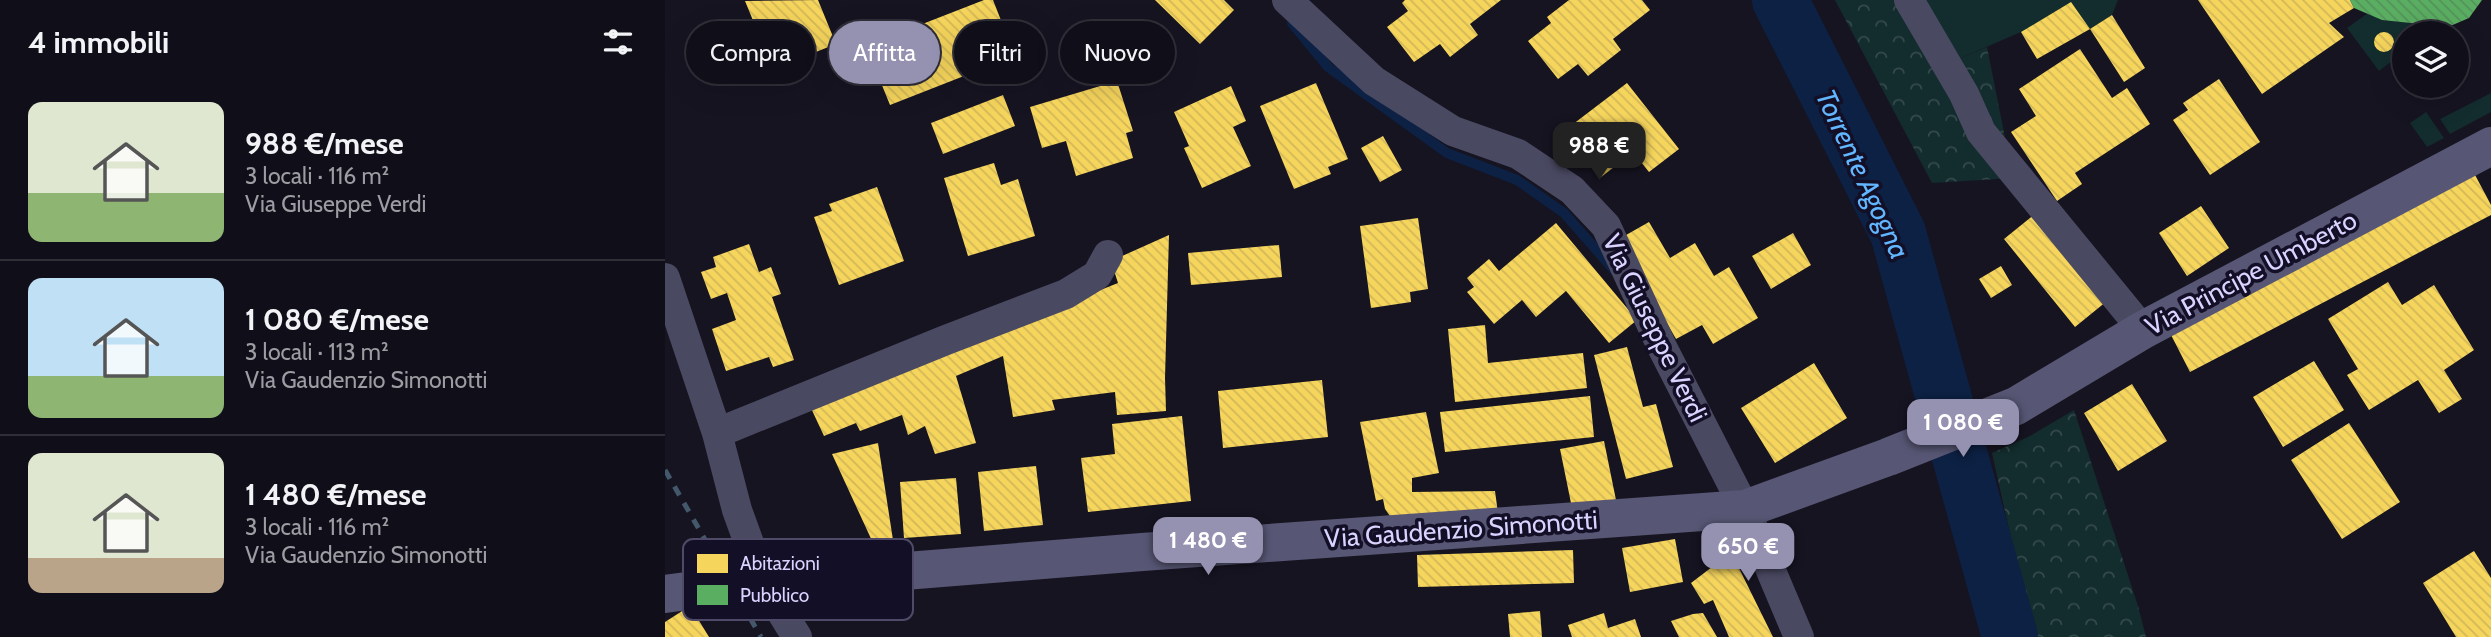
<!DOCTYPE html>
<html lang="it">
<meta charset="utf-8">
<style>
body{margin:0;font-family:Cabin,sans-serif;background:#191822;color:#f1f3f6;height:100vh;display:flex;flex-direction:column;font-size:26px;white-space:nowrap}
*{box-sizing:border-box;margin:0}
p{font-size:23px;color:#9c9ca2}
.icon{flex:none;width:38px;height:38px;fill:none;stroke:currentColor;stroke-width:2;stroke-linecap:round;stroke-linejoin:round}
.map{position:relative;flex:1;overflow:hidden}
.drawer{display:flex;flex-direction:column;background:#100f19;width:665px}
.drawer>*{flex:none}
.banner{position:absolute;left:21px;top:21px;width:665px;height:63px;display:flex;gap:14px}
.fabs{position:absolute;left:1727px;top:21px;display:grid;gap:14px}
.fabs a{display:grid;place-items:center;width:77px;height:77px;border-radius:50%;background:#100f19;box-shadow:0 7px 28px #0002,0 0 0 2px #302f38;font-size:35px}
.price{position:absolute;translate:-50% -60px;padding:0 16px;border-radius:14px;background:#9591b1;color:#fff;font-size:23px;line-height:46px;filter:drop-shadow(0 2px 4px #0008)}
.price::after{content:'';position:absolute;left:50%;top:42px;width:21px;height:16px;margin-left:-10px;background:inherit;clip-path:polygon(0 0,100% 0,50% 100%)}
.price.current{background:#222;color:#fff}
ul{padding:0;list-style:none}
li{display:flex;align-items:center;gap:21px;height:175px;padding:0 28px}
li+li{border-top:2px solid #302f38}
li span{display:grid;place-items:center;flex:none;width:196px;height:140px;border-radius:14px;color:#555}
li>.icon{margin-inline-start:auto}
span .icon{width:84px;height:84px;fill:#fffc;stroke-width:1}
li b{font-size:30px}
h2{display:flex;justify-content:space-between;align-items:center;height:84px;padding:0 28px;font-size:30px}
.tag{padding:0 24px;border-radius:32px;background:#100f19;box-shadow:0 7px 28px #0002,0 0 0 2px #302f38;font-size:24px;line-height:63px}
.tag.current{background:#9591b1;color:#fff}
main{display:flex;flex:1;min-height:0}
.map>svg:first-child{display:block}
.grass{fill:#132c2d}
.forest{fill:url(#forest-crowns)}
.homes{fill:url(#homes-back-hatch)}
.public{fill:url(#public-back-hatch)}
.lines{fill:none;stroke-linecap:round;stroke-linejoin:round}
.stream{stroke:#0d2144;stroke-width:10}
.river{stroke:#0d2144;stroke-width:56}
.street{stroke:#4a4962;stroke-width:30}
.secondary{stroke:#575674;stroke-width:38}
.rail{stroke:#43596b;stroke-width:5;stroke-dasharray:10 9;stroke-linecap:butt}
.labels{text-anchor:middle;stroke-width:7;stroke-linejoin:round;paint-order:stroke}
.street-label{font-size:26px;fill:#d9d4ff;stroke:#130f26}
.water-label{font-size:28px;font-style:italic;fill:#62b6ff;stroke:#130f26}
.key{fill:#130f26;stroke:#4e4a67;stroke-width:2}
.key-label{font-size:19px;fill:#d9d4ff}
</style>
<main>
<section class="drawer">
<h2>4 immobili<svg class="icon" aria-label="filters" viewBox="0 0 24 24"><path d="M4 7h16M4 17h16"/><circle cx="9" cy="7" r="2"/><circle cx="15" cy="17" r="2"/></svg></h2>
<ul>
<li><span style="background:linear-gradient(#dfe7d0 65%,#8fb573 0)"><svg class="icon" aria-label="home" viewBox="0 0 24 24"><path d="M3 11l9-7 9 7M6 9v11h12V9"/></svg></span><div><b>988 €/mese</b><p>3 locali · 116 m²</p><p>Via Giuseppe Verdi</p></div></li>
<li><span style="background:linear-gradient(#bfe0f5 70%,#8fb573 0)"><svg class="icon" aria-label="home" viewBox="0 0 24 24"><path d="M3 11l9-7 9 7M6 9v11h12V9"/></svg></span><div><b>1 080 €/mese</b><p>3 locali · 113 m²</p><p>Via Gaudenzio Simonotti</p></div></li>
<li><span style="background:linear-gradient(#dfe7d0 75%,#b9a48a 0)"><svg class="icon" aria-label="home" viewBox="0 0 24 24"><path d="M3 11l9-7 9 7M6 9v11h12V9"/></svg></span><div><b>1 480 €/mese</b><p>3 locali · 116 m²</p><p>Via Gaudenzio Simonotti</p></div></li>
</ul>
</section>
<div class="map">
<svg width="1826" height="637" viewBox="0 0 1826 637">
<defs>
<pattern id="forest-crowns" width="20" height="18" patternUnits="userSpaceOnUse" patternTransform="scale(1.75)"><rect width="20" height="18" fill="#132c2d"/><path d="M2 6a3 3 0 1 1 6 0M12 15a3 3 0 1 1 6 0" fill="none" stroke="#354a4c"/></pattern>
<pattern id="homes-back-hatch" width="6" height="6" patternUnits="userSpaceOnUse" patternTransform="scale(1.75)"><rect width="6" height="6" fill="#f6d55c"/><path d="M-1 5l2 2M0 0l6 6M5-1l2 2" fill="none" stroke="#d2b759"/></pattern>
<pattern id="public-back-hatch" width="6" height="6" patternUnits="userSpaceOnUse" patternTransform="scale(1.75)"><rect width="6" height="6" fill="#5aae61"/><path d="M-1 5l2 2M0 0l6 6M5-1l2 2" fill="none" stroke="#54925c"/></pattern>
</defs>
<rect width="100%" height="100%" fill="#161421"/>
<path class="grass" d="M 1258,0 L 1453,0 L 1447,15 L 1425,29 L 1356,32 L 1289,61 Z
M 1703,13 L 1717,20 L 1755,24 L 1740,33 L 1739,52 L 1714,71 L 1682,28 Z
M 1826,93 L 1826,112 L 1785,134 L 1775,119 Z
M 1761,112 L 1779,138 L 1762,147 L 1745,123 Z"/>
<path class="forest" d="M 1170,0 L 1258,0 L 1289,61 L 1322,47 L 1348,178 L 1267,183 Z
M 1409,410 L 1473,606 L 1481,637 L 1368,637 L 1327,453 L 1365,436 Z"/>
<path class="homes" d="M 153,0 L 171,44 L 108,69 L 80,1 Z
M 319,0 L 328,0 L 350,56 L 225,105 L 201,46 Z
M 490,0 L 559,0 L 569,10 L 535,44 Z
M 740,0 L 836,0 L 805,24 L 813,35 L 785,57 L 775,44 L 749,62 L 722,27 L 743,11 L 737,3 Z
M 904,0 L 977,0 L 985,10 L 948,39 L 956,50 L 923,76 L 913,64 L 893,79 L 863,41 L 886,23 L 882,17 Z
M 1533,0 L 1685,0 L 1689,8 L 1664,23 L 1679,37 L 1597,94 Z
M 1406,2 L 1425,29 L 1372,59 L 1356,32 Z
M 1447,15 L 1480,68 L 1459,82 L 1425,29 Z
M1709 42a10 10 0 1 1 20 0a10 10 0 1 1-20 0Z
M 1415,49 L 1447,98 L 1462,88 L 1485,124 L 1410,173 L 1417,184 L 1392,201 L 1346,132 L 1371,116 L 1354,89 Z
M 1554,79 L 1595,142 L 1545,175 L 1508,120 L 1523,110 L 1518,103 Z
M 452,81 L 468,131 L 461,133 L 468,158 L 411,176 L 401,141 L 377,148 L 365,107 Z
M 651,83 L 683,159 L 663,167 L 666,174 L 629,189 L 595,106 Z
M 962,83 L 1014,149 L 984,172 L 968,152 L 935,178 L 899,131 Z
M 566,86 L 581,121 L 568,127 L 586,166 L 537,188 L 519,148 L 524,146 L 509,112 Z
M 338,95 L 350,126 L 278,154 L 266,123 Z
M 718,136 L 737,170 L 715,182 L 696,148 Z
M 329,163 L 336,185 L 353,179 L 370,236 L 303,256 L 279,178 Z
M 1809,173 L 1826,205 L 1826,215 L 1525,372 L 1504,331 Z
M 212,187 L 239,261 L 174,285 L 149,217 L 167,211 L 164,204 Z
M 1536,206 L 1564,248 L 1522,276 L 1494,233 Z
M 1371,213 L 1442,301 L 1410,327 L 1339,239 Z
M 753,218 L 763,289 L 745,292 L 746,302 L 706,308 L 695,226 Z
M 984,222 L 1005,258 L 1030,243 L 1049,276 L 1064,267 L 1093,318 L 1048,344 L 1037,325 L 1011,339 L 954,239 Z
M 891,223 L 972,320 L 944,343 L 901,291 L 871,317 L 857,300 L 829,324 L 802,292 L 809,287 L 802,278 L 824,259 L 834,271 Z
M 1128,233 L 1146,265 L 1106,289 L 1087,256 Z
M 504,235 L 500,378 L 501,411 L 452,415 L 450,392 L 387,400 L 390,410 L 348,417 L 338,356 L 291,376 L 311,443 L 270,454 L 260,426 L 243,435 L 237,415 L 195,431 L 191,423 L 159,436 L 145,406 L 453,283 L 446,261 Z
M 84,244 L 94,272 L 106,267 L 116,294 L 107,297 L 129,360 L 108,367 L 104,357 L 61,371 L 47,329 L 71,320 L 62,293 L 46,299 L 36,272 L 51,267 L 48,257 Z
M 614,245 L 617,277 L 526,285 L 523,253 Z
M 1336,266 L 1347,285 L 1326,298 L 1314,279 Z
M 1723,282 L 1737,305 L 1769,285 L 1809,350 L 1779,370 L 1797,399 L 1774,413 L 1753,380 L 1704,410 L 1682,375 L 1693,369 L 1663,319 Z
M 820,325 L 823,363 L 918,353 L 922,388 L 790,402 L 783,329 Z
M 962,347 L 978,407 L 991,404 L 1008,467 L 961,479 L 929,355 Z
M 1649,361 L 1679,410 L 1618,447 L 1588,397 Z
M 1149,363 L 1182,418 L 1110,463 L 1076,408 Z
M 657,380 L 663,437 L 558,448 L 553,391 Z
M 1467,384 L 1502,441 L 1453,471 L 1419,413 Z
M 925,396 L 929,437 L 780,452 L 775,412 Z
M 761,412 L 774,473 L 747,478 L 747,492 L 830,491 L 833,513 L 727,519 L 720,509 L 718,499 L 711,501 L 695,422 Z
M 517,416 L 526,501 L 423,512 L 416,458 L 450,454 L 447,424 Z
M 1684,423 L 1735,502 L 1677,539 L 1626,460 Z
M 939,441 L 951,500 L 907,508 L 895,449 Z
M 213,443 L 230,553 L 214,556 L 167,454 Z
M 371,466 L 378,525 L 319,531 L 313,472 Z
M 291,478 L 296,534 L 239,538 L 235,482 Z
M 1010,539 L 1018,582 L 965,592 L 957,548 Z
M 908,550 L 909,583 L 753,587 L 752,555 Z
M 1809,551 L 1826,578 L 1826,637 L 1791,637 L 1758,583 Z
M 1069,558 L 1108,637 L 1064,637 L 1048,600 L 1039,604 L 1026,583 L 1047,567 Z
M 25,606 L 44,637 L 0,637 L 0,622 Z
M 875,611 L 877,637 L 845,637 L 843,614 Z
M 939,613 L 943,628 L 970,619 L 976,637 L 907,637 L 903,625 Z
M 1038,613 L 1052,637 L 1014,637 L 1006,621 L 1028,614 Z"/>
<path class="public" d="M 1685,0 L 1817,0 L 1804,18 L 1769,33 L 1758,33 L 1755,24 L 1717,20 L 1689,8 Z"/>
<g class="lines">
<path class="stream" d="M 627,23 L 663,67 L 782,153 L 852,180 L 899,213 L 949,270"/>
<path class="river" d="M 1115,0 L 1233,233 L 1345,637"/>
<path class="street" d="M 622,0 L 709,81 L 788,131 L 853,154 L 907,190 L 941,226 L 997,347 L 1080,509 L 1134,637
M 1244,0 L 1299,94 L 1316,132 L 1478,330
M 0,278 L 52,433 L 72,510 L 98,582 L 132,637
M 52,433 L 281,340 L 401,294 L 432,275 L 443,255"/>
<path class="secondary" d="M 0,594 L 66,585 L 477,552 L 1080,509 L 1223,457 L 1351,406 L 1478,330 L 1826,146"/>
<path class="rail" d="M 0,470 L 96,637"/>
</g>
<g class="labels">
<g class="street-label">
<text transform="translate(1586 273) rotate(-28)" y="9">Via Principe Umberto</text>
<text transform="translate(990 328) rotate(64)" y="9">Via Giuseppe Verdi</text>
<text transform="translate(796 529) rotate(-4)" y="9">Via Gaudenzio Simonotti</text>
</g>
<g class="water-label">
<text transform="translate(1198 174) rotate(65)" y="10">Torrente Agogna</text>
</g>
</g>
<rect x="18" y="539" width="230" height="81" rx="10" class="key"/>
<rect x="32" y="554" width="31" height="19" fill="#f6d55c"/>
<rect x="32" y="585" width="31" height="20" fill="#5aae61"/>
<g class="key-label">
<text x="75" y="570">Abitazioni</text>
<text x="75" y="602">Pubblico</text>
</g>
</svg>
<div class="fabs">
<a><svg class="icon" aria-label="layers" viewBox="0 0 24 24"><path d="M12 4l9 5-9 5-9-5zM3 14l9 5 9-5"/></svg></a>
</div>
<b class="price current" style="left:934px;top:182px">988 €</b>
<b class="price" style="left:1298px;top:459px">1 080 €</b>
<b class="price" style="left:543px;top:577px">1 480 €</b>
<b class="price" style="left:1083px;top:583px">650 €</b>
<div class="banner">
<a class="tag">Compra</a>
<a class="tag current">Affitta</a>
<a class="tag">Filtri</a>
<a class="tag">Nuovo</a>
</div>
</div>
</main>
